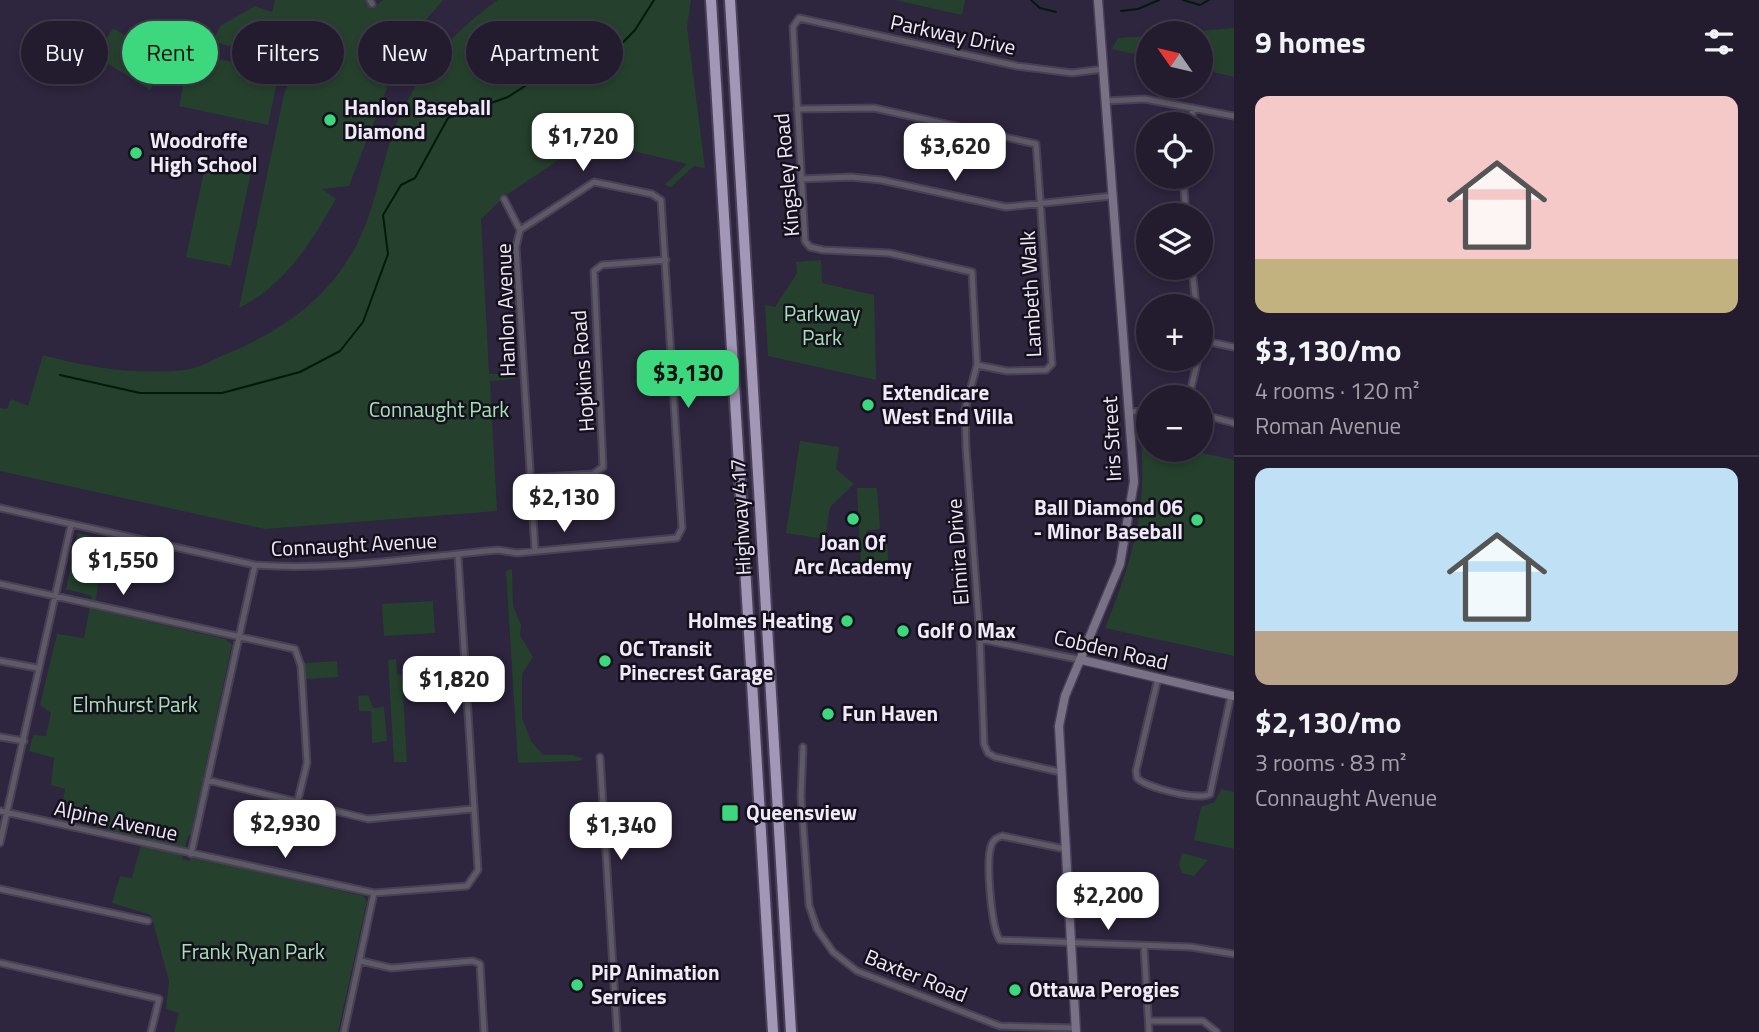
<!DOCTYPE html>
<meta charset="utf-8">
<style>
body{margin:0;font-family:"Titillium Web",sans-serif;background:#2e293a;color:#f1f3f6;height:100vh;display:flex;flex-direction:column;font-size:26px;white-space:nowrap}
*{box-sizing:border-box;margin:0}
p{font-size:23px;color:#a2a1aa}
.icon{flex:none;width:38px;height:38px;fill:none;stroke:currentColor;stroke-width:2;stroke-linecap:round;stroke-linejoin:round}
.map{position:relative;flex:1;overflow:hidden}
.panel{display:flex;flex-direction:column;background:#221c2e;width:525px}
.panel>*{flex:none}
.top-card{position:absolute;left:21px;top:21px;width:665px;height:63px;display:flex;gap:14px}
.needle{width:46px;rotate:304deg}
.fabs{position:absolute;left:1136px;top:21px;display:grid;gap:14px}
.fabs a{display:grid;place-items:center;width:77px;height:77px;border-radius:50%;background:#221c2e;box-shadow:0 4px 10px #0003,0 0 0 2px #3f3a4a;font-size:35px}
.price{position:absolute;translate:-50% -60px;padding:0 16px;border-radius:14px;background:#fff;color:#222;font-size:23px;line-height:46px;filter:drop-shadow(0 2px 4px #0008)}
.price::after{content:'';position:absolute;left:50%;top:42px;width:21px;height:16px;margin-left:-10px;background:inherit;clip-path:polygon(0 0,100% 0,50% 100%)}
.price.selected{background:#3dd77d;color:#111}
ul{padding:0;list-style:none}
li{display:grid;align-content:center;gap:14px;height:371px;padding:0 21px}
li+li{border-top:2px solid #3f3a4a}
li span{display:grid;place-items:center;height:217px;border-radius:14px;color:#555}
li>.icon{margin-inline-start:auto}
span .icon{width:126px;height:126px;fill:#fffc;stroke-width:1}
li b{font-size:30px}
h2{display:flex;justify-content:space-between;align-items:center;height:84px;padding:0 21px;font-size:30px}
.pill{padding:0 24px;border-radius:32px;background:#221c2e;box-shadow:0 4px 10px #0003,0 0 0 2px #3f3a4a;font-size:24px;line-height:63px}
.pill.selected{background:#3dd77d;color:#111}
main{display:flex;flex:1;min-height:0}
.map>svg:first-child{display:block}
.green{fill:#25412d}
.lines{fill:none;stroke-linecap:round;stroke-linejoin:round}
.stream{stroke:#001c09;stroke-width:2}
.street-casing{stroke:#494058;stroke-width:9}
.secondary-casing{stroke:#494058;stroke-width:11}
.highway-casing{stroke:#494058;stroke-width:14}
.street{stroke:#5d5965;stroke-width:5}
.secondary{stroke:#797286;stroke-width:8}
.highway{stroke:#a297b6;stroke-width:10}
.poi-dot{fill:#3dd77d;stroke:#15111c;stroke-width:2.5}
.labels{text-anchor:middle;stroke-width:5;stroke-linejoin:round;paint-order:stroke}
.street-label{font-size:21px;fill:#efe9fa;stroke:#15111c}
.poi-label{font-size:21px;font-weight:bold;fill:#efe9fa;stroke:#15111c;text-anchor:start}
.park-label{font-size:21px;fill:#a6e0b6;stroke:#15111c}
</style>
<main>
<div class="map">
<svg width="1234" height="1032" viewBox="0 0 1234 1032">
<rect width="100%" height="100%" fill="#2e253e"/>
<path class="green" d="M 275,0 L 365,0 L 371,9 L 383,0 L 443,0 L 413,35 L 389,83 L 349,186 L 322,189 L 336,199 C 311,243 285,285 239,308 L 284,94 L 296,67 L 213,41 L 220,26 L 255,6 L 272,12 Z
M 498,0 L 691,0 L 687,27 L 705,168 L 694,166 L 671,187 L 664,185 L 687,164 L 589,140 L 506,195 L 481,219 L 489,374 L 515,373 L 515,379 L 490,381 L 497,511 L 265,529 L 0,471 L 0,408 L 7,409 L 11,399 L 28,406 L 43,355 C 89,368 136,375 184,370 C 197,369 212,360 224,355 C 282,331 329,299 358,242 C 373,212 379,177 389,145 C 408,85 447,35 498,0 Z
M 895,0 L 965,0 L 962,15 Z
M 113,28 L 168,62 L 150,90 L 96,56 Z
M 1234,28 L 1234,77 L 1201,69 L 1200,33 L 1176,33 Z
M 1148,36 L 1148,57 L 1112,49 L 1118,38 Z
M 190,53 L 279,72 L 268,125 L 179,106 Z
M 206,162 L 251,172 L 231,266 L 186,257 Z
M 821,260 L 822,283 L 874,295 L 876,380 L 768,356 L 765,305 L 775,307 L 797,273 L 796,262 Z
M 1141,439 L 1148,441 L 1148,450 L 1189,450 L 1234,460 L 1234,656 L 1105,628 C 1132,561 1147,512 1141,439 Z
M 800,441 L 839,447 L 836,469 L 854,484 L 830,507 L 825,539 L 786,533 Z
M 857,488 L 877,488 L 880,529 L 866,531 L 867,545 L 887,544 L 889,569 L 861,565 Z
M 78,533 L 106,540 L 94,609 L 225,639 L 232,644 L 191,834 L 188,836 L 182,859 L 189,861 L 193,857 L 363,896 L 367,901 L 338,1032 L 174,1032 L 179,1013 L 166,1009 L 169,981 L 151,915 L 112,903 L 120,876 L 132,878 L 143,838 L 60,818 L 65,789 L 51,785 L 54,758 L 29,751 L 33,735 L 46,736 L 51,713 L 40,705 L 57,634 L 84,638 L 92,596 L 66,589 Z
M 512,569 L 513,606 L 521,625 L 520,635 L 533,657 L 522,674 L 522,718 L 531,741 L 543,755 L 573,755 L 584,759 L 578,761 L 518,763 L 506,571 Z
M 433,601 L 435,633 L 384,636 L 382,604 Z
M 396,659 L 397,674 L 402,675 L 407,762 L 394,762 L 388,660 Z
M 337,661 L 338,677 L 306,679 L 305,663 Z
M 368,695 L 373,708 L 384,707 L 387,741 L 372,743 L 371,711 L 359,711 L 358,696 Z
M 1221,789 L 1234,792 L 1234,849 L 1194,840 L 1201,807 L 1215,802 Z
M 1182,853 L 1208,860 L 1194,876 L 1182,873 L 1179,864 Z"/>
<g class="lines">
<path class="stream" d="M 1031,0 L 1040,8 L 1056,12
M 1183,0 L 1200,5 L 1209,0
M 1121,11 L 1138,9 L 1159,0
M 60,375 L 140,393 L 222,393 L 300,372 L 340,351 L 363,322 L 388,254 L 383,215 L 401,185 L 415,178 L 448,118 L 508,97 L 536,79 L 602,64 L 635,30 L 654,0"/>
<g class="street-casing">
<path id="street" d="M 370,0 L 372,4
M 1105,101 L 1145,99 L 1234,116
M 797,109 L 874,108 L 1036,144 L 1052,364 L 1046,370 L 1007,371 L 977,365
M 1191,124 L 1193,108
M 1183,177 L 1186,215
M 801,179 L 851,177 L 881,180 L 1006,207 L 1112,196
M 504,199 L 520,230 L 516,247 L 535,550
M 1192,268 L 1196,306
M 1200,340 L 1234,347
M 1189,397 L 1198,359
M 1129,412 L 1148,411
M 1200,414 L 1234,423
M 530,478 L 593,474 L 603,467 L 594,271 L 602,265 L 666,260
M 0,508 L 255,565 C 336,571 418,557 498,550 L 517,553 L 677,538 L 682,528 L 661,200 L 652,194 L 594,182 L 520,230
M 0,584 L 295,649 L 301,666 L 307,763 L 298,800
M 980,639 L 1082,660
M 0,661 L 37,668
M 1158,678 L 1136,771 L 1137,778 C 1147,788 1199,801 1210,794 L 1231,695
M 0,737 L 24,741
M 803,747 L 801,797 L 809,905 L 817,929 L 833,952 L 857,971 L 1000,1026 L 1076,1028
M 600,757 L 617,1032
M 1060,772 L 995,757 L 988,753 L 984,744 L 980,639 L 966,448 L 965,409 L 977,365 L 972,272 L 889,253 L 823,250 L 810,247 L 805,241 L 793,27 L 799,18 L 1017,66 L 1072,73 L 1103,69
M 207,780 L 368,819 L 472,809
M 0,811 L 374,893 L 467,886 L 478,870 L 458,555
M 0,843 L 71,525
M 1065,849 L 1002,836 C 996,838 993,840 991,846 C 986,862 991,928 1000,940 L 1191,947 L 1234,954
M 191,854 L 255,565
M 0,889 L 148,921
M 1144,947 L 1149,1032
M 361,961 L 391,968 L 473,961 L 480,964 L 484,1032
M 0,963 L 159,999 L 151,1032
M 1149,1021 L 1203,1021 L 1217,1032
M 344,1032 L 374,893"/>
</g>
<g class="secondary-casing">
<path id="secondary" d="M 1082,660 L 1234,696
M 1076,1032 L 1059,726 L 1065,696 L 1120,564 L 1134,482 L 1098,0"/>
</g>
<g class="highway-casing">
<path id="highway" d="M 711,0 L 773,1032
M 730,0 L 791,1032"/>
</g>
<use href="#street" class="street"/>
<use href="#secondary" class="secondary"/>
<use href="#highway" class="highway"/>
</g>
<g class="poi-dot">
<circle cx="330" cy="120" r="7"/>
<circle cx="136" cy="153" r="7"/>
<circle cx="868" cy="405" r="7"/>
<circle cx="853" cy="519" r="7"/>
<circle cx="1197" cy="520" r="7"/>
<circle cx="847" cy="621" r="7"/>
<circle cx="903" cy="631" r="7"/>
<circle cx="605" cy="661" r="7"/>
<circle cx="828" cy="714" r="7"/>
<rect x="721" y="804" width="18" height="18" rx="3.5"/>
<circle cx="577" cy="985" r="7"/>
<circle cx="1015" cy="990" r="7"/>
</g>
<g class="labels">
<g class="street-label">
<text transform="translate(953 35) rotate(12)" y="7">Parkway Drive</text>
<text transform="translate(787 175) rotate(-95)" y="7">Kingsley Road</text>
<text transform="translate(1031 294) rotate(-93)" y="7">Lambeth Walk</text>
<text transform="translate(506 310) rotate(-92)" y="7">Hanlon Avenue</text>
<text transform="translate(583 371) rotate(-94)" y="7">Hopkins Road</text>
<text transform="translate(1112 439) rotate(-93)" y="7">Iris Street</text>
<text transform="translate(741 517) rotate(-93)" y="7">Highway 417</text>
<text transform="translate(354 545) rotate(-3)" y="7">Connaught Avenue</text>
<text transform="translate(958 552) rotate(-94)" y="7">Elmira Drive</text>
<text transform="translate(1111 650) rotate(13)" y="7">Cobden Road</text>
<text transform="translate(116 821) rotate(12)" y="7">Alpine Avenue</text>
<text transform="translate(916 976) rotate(22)" y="7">Baxter Road</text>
</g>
<g class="poi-label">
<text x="344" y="115">Hanlon Baseball<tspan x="344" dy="24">Diamond</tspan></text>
<text x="150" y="148">Woodroffe<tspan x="150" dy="24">High School</tspan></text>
<text x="882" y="400">Extendicare<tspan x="882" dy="24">West End Villa</tspan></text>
<text x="1183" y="515" text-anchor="end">Ball Diamond 06<tspan x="1183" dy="24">- Minor Baseball</tspan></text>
<text x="853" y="550" text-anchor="middle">Joan Of<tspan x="853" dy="24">Arc Academy</tspan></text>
<text x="833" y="628" text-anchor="end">Holmes Heating</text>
<text x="917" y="638">Golf O Max</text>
<text x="619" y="656">OC Transit<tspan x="619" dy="24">Pinecrest Garage</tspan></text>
<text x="842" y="721">Fun Haven</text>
<text x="746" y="820">Queensview</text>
<text x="591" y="980">PiP Animation<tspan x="591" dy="24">Services</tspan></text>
<text x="1029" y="997">Ottawa Perogies</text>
</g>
<g class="park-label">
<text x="822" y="321">Parkway<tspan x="822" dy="24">Park</tspan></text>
<text x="439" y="417">Connaught Park</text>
<text x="135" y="712">Elmhurst Park</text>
<text x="253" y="959">Frank Ryan Park</text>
</g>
</g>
</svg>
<div class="fabs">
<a><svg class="needle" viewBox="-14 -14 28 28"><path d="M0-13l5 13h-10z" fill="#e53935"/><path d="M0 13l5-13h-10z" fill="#a2a1aa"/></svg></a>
<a><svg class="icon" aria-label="locate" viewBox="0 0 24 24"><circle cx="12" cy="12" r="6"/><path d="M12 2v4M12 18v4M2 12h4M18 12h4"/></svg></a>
<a><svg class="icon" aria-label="layers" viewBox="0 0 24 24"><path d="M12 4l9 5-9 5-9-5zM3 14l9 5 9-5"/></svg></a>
<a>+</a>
<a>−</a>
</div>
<b class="price" style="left:583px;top:173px">$1,720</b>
<b class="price" style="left:955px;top:183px">$3,620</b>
<b class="price selected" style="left:688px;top:410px">$3,130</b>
<b class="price" style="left:564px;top:534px">$2,130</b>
<b class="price" style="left:123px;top:597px">$1,550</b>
<b class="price" style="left:454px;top:716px">$1,820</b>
<b class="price" style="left:285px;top:860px">$2,930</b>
<b class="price" style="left:621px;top:862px">$1,340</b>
<b class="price" style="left:1108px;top:932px">$2,200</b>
<div class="top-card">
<a class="pill">Buy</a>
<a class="pill selected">Rent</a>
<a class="pill">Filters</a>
<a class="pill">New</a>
<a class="pill">Apartment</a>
</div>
</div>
<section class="panel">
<h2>9 homes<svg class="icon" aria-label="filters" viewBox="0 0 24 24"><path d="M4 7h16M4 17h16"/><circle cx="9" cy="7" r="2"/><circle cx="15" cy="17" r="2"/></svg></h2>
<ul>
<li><span style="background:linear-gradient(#f6c9c9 75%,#c2b280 0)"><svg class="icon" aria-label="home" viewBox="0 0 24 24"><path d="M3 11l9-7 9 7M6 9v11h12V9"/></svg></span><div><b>$3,130/mo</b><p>4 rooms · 120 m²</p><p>Roman Avenue</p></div></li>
<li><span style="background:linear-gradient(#bfe0f5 75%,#b9a48a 0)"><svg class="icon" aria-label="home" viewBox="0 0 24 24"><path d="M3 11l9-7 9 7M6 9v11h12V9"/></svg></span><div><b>$2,130/mo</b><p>3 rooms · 83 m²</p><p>Connaught Avenue</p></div></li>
</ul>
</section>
</main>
